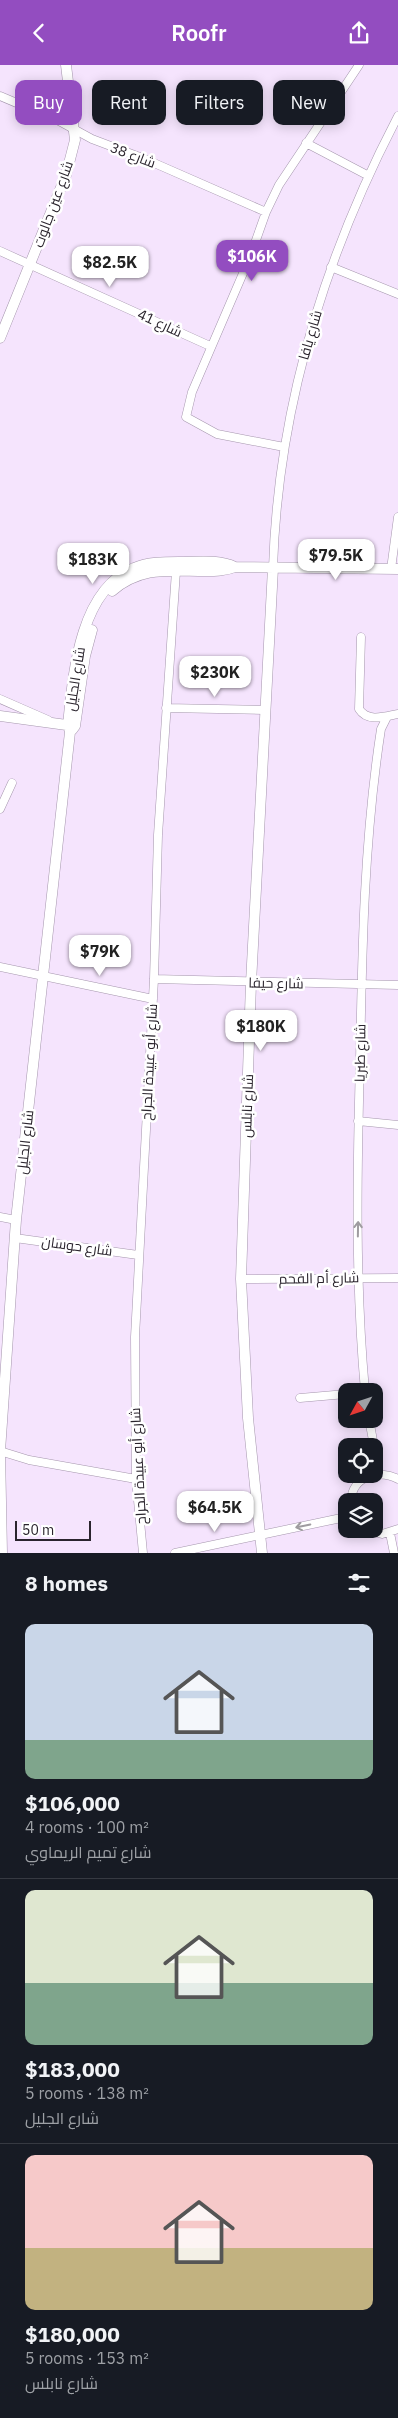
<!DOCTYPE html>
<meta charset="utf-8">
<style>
body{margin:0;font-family:"IBM Plex Sans",Cairo,sans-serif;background:#20242c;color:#f1f3f6;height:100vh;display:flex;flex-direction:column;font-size:19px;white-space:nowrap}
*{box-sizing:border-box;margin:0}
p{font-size:16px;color:#9ea1a6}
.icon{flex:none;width:28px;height:28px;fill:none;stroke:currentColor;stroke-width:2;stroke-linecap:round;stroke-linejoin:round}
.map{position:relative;height:1488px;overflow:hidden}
.panel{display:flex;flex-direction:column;background:#171b24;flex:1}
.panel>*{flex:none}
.hud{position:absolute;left:15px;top:15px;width:369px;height:45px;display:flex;gap:10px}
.needle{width:32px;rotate:230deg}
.buttons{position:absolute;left:338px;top:1318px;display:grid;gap:10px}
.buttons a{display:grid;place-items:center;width:45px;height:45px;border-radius:10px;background:#171b24;box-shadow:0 2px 12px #0003;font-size:25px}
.scale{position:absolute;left:15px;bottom:12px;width:76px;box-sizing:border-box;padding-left:5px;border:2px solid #2a242d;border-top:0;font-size:14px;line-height:18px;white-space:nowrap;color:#2a242d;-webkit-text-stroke:4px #fff;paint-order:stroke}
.price{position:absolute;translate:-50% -42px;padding:0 11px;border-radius:10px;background:#fff;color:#222;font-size:16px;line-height:32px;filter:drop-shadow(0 1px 2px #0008)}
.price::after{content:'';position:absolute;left:50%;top:30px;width:15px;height:11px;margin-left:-8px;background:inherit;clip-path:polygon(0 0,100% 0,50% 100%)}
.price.selected{background:#934dc0;color:#fff}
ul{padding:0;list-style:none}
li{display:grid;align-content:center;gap:10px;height:265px;padding:0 25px}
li+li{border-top:1px solid #363941}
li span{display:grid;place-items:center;height:155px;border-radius:10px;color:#555}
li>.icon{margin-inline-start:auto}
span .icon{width:90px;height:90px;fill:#fffc;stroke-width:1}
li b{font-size:21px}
h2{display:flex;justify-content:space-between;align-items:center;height:60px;padding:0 25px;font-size:21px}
.chip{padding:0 18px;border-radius:10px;background:#171b24;box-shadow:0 2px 12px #0003;font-size:18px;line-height:45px}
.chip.selected{background:#934dc0;color:#fff}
header{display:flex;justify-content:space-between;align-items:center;height:65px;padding:0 25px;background:#934dc0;color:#fff;font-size:22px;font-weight:600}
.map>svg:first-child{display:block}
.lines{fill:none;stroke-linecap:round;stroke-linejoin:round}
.minor-casing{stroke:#a596ad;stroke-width:9}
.tertiary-casing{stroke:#a596ad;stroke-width:11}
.minor{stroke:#fff;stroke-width:8}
.tertiary{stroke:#fff;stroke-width:10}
.oneway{stroke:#9f9ca0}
.labels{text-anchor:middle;stroke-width:5;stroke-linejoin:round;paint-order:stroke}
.street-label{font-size:14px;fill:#2a242d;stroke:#fff}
</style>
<header><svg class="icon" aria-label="back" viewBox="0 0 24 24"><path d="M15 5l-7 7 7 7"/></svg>Roofr<svg class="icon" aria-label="share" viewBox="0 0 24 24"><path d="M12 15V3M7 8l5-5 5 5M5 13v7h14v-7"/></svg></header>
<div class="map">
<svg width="398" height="1488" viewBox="0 0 398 1488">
<rect width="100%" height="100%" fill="#f5e4fd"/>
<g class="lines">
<g class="minor-casing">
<path id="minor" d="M 0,31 L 59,56 L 92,74 L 145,94 L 266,147
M 306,78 L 367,110
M 0,186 L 210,281
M 331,202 L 398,229
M 284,382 L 217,369 L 186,352 L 192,327 L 250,192 L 266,147 L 279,120 L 359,0
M 273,503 C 278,343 325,191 398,51
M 391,504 L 398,452
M 361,572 L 359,644 C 368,658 386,651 398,649
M 0,634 L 48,655
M 166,643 L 264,645
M 0,744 L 12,718
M 0,902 L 153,934
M 154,914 L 398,920
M 358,1056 L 398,1060
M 0,1152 L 16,1155
M 15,1173 L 138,1190
M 241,1214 L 398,1213
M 365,1326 C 355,1216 357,1107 360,997 C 362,886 364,774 381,664 L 387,652
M 300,1333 L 346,1329
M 369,1354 L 374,1381
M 374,1382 L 378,1408
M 0,1386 L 29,1395 L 136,1414
M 351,1436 C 352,1411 379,1404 398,1414
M 363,1464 L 382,1469 L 398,1464
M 390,1468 L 394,1488
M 143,1488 L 136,1414 L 135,1272 L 154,914 L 158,770 L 176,506
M 175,1488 L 346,1452"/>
</g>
<g class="tertiary-casing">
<path id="tertiary" d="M 0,273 L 66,110 L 75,75 L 66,0
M 112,526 C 141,501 169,506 205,506 C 215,506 225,506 235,502
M 0,651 L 74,661
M 72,665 L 75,661 L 85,591 L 92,565
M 2,1488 L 0,1386 L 16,1155 L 70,667 L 68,660 C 73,611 79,525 134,503 C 148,497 164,497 179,497 C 197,497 218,494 235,502 L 398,504
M 262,1488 L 248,1353 L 241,1214 L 251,918 L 273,503"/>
</g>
<use href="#minor" class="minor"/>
<use href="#tertiary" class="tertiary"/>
</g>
<defs><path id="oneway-shaft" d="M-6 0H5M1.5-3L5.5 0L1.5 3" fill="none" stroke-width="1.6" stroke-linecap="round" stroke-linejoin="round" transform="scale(1.25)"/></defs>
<g class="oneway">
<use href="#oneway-shaft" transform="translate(358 1164) rotate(-89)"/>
<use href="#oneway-shaft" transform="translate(303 1461) rotate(168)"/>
</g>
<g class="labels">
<g class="street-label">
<text transform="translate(133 90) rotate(21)" y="5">شارع 38</text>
<text transform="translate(53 139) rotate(-70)" y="5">شارع عين جالوت</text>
<text transform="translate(160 258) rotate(25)" y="5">شارع 41</text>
<text transform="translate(310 270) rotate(-74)" y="5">شارع يافا</text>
<text transform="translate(75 614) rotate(-81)" y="5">شارع الجليل</text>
<text transform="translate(276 918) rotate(1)" y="5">شارع حيفا</text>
<text transform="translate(360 988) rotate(-89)" y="5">شارع طبريا</text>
<text transform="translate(149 997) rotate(-87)" y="5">شارع أبو عبيدة الجراح</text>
<text transform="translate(247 1041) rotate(-88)" y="5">شارع نابلس</text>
<text transform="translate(25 1077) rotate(-84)" y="5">شارع الجليل</text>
<text transform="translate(77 1181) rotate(8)" y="5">شارع حوسان</text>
<text transform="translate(319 1213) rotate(-1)" y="5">شارع أم الفحم</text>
<text transform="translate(138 1401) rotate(-93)" y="5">شارع أبو عبيدة الجراح</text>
</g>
</g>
</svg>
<div class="buttons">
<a><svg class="needle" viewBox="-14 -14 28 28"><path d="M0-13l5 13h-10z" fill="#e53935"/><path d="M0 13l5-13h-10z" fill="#9ea1a6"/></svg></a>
<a><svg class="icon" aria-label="locate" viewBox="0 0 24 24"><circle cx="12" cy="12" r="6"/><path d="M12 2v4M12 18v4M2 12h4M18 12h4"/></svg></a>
<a><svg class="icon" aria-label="layers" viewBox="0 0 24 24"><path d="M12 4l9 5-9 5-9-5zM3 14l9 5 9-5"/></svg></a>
</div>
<div class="scale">50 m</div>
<b class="price selected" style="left:252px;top:217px">$106K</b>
<b class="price" style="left:110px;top:223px">$82.5K</b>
<b class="price" style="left:336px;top:516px">$79.5K</b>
<b class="price" style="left:93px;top:520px">$183K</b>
<b class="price" style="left:215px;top:633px">$230K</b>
<b class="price" style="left:100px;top:912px">$79K</b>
<b class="price" style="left:261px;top:987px">$180K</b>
<b class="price" style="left:215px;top:1468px">$64.5K</b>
<div class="hud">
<a class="chip selected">Buy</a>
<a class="chip">Rent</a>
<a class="chip">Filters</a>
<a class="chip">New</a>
</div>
</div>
<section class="panel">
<h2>8 homes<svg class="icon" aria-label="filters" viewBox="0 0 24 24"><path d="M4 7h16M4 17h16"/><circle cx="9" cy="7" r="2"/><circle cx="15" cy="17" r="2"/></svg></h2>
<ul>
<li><span style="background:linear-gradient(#c9d6e8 75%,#7fa58c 0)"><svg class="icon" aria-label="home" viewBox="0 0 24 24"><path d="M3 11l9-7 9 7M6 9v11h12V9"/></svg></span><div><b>$106,000</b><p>4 rooms · 100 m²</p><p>شارع تميم الريماوي</p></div></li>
<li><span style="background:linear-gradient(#dfe7d0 60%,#7fa58c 0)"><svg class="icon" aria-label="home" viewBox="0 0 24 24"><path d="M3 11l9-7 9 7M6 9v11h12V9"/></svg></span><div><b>$183,000</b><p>5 rooms · 138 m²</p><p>شارع الجليل</p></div></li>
<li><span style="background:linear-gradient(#f6c9c9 60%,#c2b280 0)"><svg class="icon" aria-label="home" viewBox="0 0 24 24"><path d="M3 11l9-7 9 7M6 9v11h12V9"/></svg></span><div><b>$180,000</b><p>5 rooms · 153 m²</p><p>شارع نابلس</p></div></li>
</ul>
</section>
